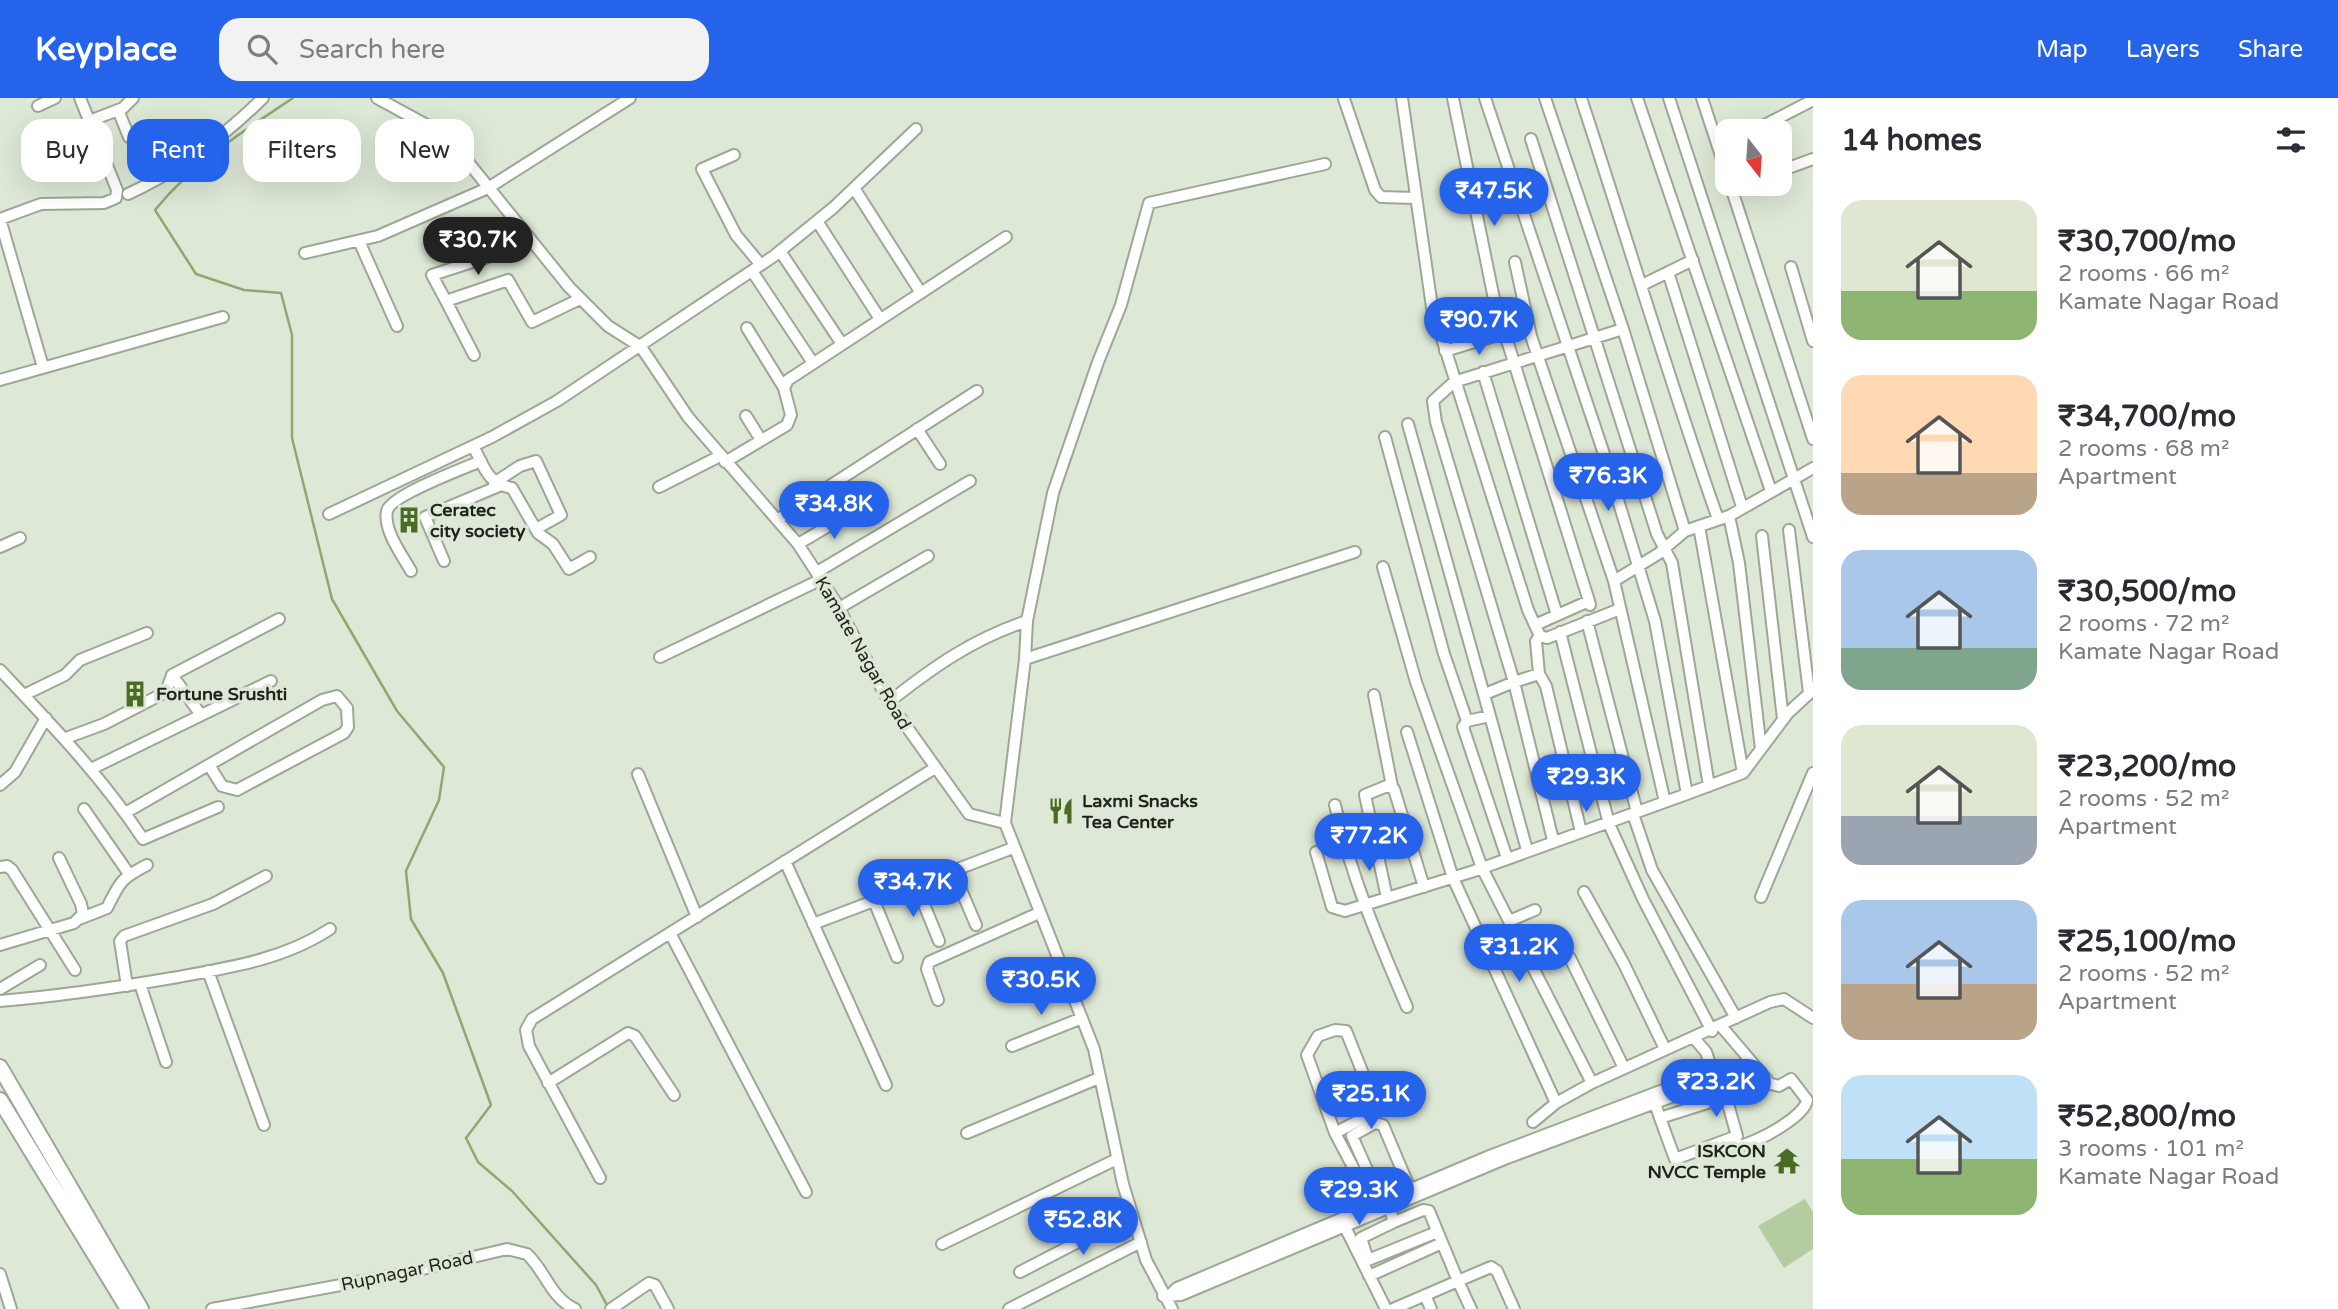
<!DOCTYPE html>
<meta charset="utf-8">
<style>
body{margin:0;font-family:"Varela Round",sans-serif;background:#f2f2f3;color:#2b2b33;height:100vh;display:flex;flex-direction:column;font-size:26px;white-space:nowrap}
*{box-sizing:border-box;margin:0}
p{font-size:23px;color:#7c7c81}
.icon{flex:none;width:38px;height:38px;fill:none;stroke:currentColor;stroke-width:2;stroke-linecap:round;stroke-linejoin:round}
.map{position:relative;flex:1;overflow:hidden}
.sheet{display:flex;flex-direction:column;background:#fff;width:525px}
.sheet>*{flex:none}
.guide{position:absolute;left:21px;top:21px;width:665px;height:63px;display:flex;gap:14px}
.needle{width:46px;rotate:163deg}
.controls{position:absolute;left:1715px;top:21px;display:grid;gap:14px}
.controls a{display:grid;place-items:center;width:77px;height:77px;border-radius:14px;background:#fff;box-shadow:0 7px 28px #0002;font-size:35px}
.price{position:absolute;translate:-50% -60px;padding:0 16px;border-radius:24px;background:#2563eb;color:#fff;font-size:23px;line-height:46px;filter:drop-shadow(0 2px 4px #0008)}
.price::after{content:'';position:absolute;left:50%;top:42px;width:21px;height:16px;margin-left:-10px;background:inherit;clip-path:polygon(0 0,100% 0,50% 100%)}
.price.current{background:#222;color:#fff}
ul{padding:0;list-style:none}
li{display:flex;align-items:center;gap:21px;height:175px;padding:0 28px}
li span{display:grid;place-items:center;flex:none;width:196px;height:140px;border-radius:21px;color:#555}
li>.icon{margin-inline-start:auto}
span .icon{width:84px;height:84px;fill:#fffc;stroke-width:1}
li b{font-size:30px}
h2{display:flex;justify-content:space-between;align-items:center;height:84px;padding:0 28px;font-size:30px}
.pill{padding:0 24px;border-radius:21px;background:#fff;box-shadow:0 7px 28px #0002;font-size:24px;line-height:63px}
.pill.current{background:#2563eb;color:#fff}
header{display:flex;align-items:center;gap:42px;box-sizing:border-box;height:98px;padding:0 35px;background:#2563eb;color:#fff}
header strong{font-size:33px}
nav{display:flex;gap:38px;margin-inline-start:auto;font-size:24px}
.search{width:490px;height:63px;background:#f2f2f3;display:flex;align-items:center;gap:18px;box-sizing:border-box;padding:0 24px;border-radius:21px;color:#7c7c81;font-size:26px}
main{display:flex;flex:1;min-height:0}
.map>svg:first-child{display:block}
.green{fill:#b4cc9f}
.lines{fill:none;stroke-linecap:round;stroke-linejoin:round}
.stream{stroke:#8caa70;stroke-width:2.5}
.minor-casing{stroke:#9ea796;stroke-width:14}
.major-casing{stroke:#9ea796;stroke-width:18}
.minor{stroke:#fff;stroke-width:10}
.major{stroke:#fff;stroke-width:14}
.labels{text-anchor:middle;stroke-width:7;stroke-linejoin:round;paint-order:stroke}
.poi-label{font-size:18px;font-weight:bold;fill:#1f231d;stroke:#dee8d6;text-anchor:start}
.street-label{font-size:18px;fill:#1f231d;stroke:#dee8d6}
</style>
<header>
<strong>Keyplace</strong>
<div class="search"><svg class="icon" aria-label="search" viewBox="0 0 24 24"><circle cx="10" cy="10" r="6"/><path d="M15 15l6 6"/></svg>Search here</div>
<nav><a>Map</a><a>Layers</a><a>Share</a></nav>
</header>
<main>
<div class="map">
<svg width="1813" height="1211" viewBox="0 0 1813 1211">
<rect width="100%" height="100%" fill="#dee8d6"/>
<path class="green" d="M 1805,1101 L 1813,1114 L 1813,1151 L 1784,1170 L 1758,1128 Z"/>
<g class="lines">
<path class="stream" d="M 293,0 C 243,33 192,66 155,112 L 196,176 L 244,192 L 281,195 L 292,237 L 292,340 L 332,501 L 397,613 L 444,669 L 439,702 L 406,773 L 411,821 L 443,875 L 491,1007 L 466,1040 L 478,1064 L 512,1093 L 596,1187 L 608,1209"/>
<g class="minor-casing">
<path id="minor" d="M 377,0 L 447,38 L 569,189 L 608,228 L 641,249 L 688,319 L 798,446 L 835,503 L 889,604 L 969,716 L 1005,725 L 1094,951 L 1123,1086 L 1146,1162 L 1172,1211
M 1402,0 L 1432,209 L 1528,512 L 1540,538 L 1547,540 L 1620,511
M 1453,0 L 1494,201 L 1589,503
M 1545,0 L 1623,231
M 1581,0 C 1627,140 1669,282 1718,421
M 1637,0 L 1771,393
M 1702,0 L 1727,76
M 1344,1 L 1375,92 L 1381,99 L 1415,100
M 38,8 L 55,0
M 118,12 L 129,39
M 87,24 L 123,10 L 133,0
M 1753,33 L 1813,2
M 1531,41 L 1657,436 L 1672,465 L 1709,688
M 734,57 L 702,71 L 736,137 L 761,167
M 1780,73 L 1813,61
M 1730,86 L 1813,341
M 854,90 L 921,195
M 128,96 C 179,73 223,39 263,0
M 0,121 L 41,106 L 104,105 L 116,100 L 117,92 L 80,0
M 0,121 L 43,269
M 817,123 L 880,221
M 359,143 L 397,228
M 780,153 L 842,246
M 305,155 L 378,138 L 488,90 L 630,0
M 1515,164 L 1531,238 L 1614,483
M 1791,169 L 1813,243
M 752,173 L 813,265
M 1668,174 L 1742,409
M 1642,187 L 1693,162
M 446,203 L 432,177 L 531,145
M 747,230 L 784,290
M 1445,253 L 1504,235
M 474,257 L 446,203 L 508,182 L 532,224 L 580,201
M 1483,274 L 1557,517
M 0,282 L 223,219
M 746,318 L 761,342
M 1408,326 L 1490,618
M 917,331 L 940,366
M 1385,339 L 1444,556 L 1467,623 L 1490,618 L 1527,752
M 473,348 C 484,368 487,386 512,390 L 538,435 L 553,446 L 569,471 L 590,459
M 725,364 L 787,327 L 791,317 L 784,290 L 788,282 L 1006,139
M 1813,370 L 1794,381 L 1813,439
M 494,385 L 520,368 L 536,363 L 561,417 L 536,431
M 659,389 L 720,358
M 329,416 L 492,339 L 557,303 L 774,158 L 833,110 L 916,31
M 1729,418 L 1739,465 L 1761,651
M 777,422 L 977,293
M 1699,428 L 1743,675
M 1789,432 L 1809,595
M 1762,438 L 1783,621
M 798,446 L 854,413
M 0,449 L 20,440
M 444,463 L 425,419 L 499,388
M 1383,469 L 1416,584 L 1482,770 L 1592,985
M 411,473 C 402,457 383,432 387,413 C 390,398 464,370 481,363
M 817,474 L 970,383
M 839,510 L 928,458
M 1587,523 L 1637,714
M 1535,527 L 1589,503 L 1590,507
M 1560,534 L 1609,726 L 1643,801 L 1712,933
M 660,559 L 822,481
M 1025,561 L 1355,454
M 0,572 C 51,626 102,679 143,741 L 218,709
M 1539,576 L 1536,543 L 1540,538
M 172,577 L 201,617
M 1485,596 L 1514,584 L 1436,324 L 1433,303 L 1454,284 L 1623,231 L 1685,433
M 24,597 L 65,577 L 80,562 L 147,535
M 1374,597 L 1392,688
M 889,604 C 933,569 973,541 1027,523
M 1467,623 L 1463,629 L 1507,760
M 1407,634 L 1453,780 L 1556,1005
M 66,640 L 104,626 L 166,594 L 172,577 L 279,521
M 91,671 L 271,583
M 638,676 L 697,819
M 0,687 L 15,674 L 46,620
M 1687,696 L 1743,675 L 1788,615 L 1813,592
M 1665,704 L 1614,483 L 1658,456 L 1685,433 L 1729,418 L 1794,381 L 1669,0
M 1335,707 C 1351,778 1378,842 1407,909
M 84,711 L 129,776
M 125,715 L 322,602 L 337,598 L 347,610 L 348,629 L 344,635 L 237,692 L 222,688 L 209,667
M 1633,716 L 1652,772 L 1736,920
M 1005,725 L 1025,561 L 1027,523 L 1053,395 L 1098,264 L 1121,207 L 1149,105 L 1325,66
M 1553,742 L 1514,584 L 1539,576 L 1546,588 L 1581,734
M 1316,754 L 1332,809 L 1345,813 L 1474,773 L 1687,696 L 1655,523 L 1603,353 L 1485,0
M 785,763 L 886,987
M 0,769 L 7,768 L 12,772 L 75,872
M 953,773 L 976,827
M 916,787 L 939,843
M 1584,794 L 1624,866 L 1665,951
M 1761,799 L 1813,675
M 1387,800 L 1365,697 L 1387,688 L 1394,691 L 1424,789
M 874,803 L 897,859
M 79,821 L 107,810 C 120,784 120,781 147,767
M 1509,823 L 1535,812
M 813,826 L 1013,750
M 0,847 L 74,825 L 83,816 L 81,806 L 59,760
M 1570,860 L 1624,970
M 208,873 L 264,1027
M 140,886 L 166,964
M 127,888 L 120,843 L 124,838 L 213,806 L 266,778
M 0,891 L 40,867
M 997,893 L 1061,868
M 938,902 L 927,871 L 929,864 L 1039,815
M 0,903 C 58,898 114,890 172,880 C 227,870 283,862 330,831
M 1721,928 L 1767,982
M 1694,940 L 1706,954 L 1713,975
M 1012,948 L 1082,920
M 1717,982 L 1731,991 L 1752,981 L 1779,988 L 1791,981 L 1807,1002 C 1805,1019 1756,1045 1739,1048 L 1731,1040
M 548,985 L 628,935 L 635,938 L 674,997
M 1653,999 L 1660,1020 L 1726,999 L 1737,1038 L 1675,1061 L 1660,1020
M 1533,1024 L 1556,1005 L 1592,985 L 1770,904 L 1784,901 L 1813,920
M 967,1035 L 1099,980
M 1335,1035 L 1375,1014 L 1376,1008 L 1346,933 L 1335,932 L 1318,938 L 1307,957 L 1335,1035 L 1373,1107
M 600,1080 L 529,948 L 526,932 L 532,921 L 670,835
M 806,1094 L 670,835 L 935,670
M 1381,1103 L 1352,1038 L 1375,1025 L 1383,1027 L 1410,1091
M 1389,1109 L 1394,1124 L 1423,1112 L 1429,1113 L 1458,1183 L 1393,1211
M 1342,1123 L 1386,1211
M 1394,1124 L 1361,1140 L 1368,1162 L 1437,1134
M 942,1146 L 1117,1061
M 1020,1174 L 1132,1116
M 0,1176 L 11,1211
M 1369,1178 L 1442,1145
M 1425,1197 L 1431,1211
M 1163,1198 L 1181,1197 L 1507,1060 L 1717,982 L 1718,976 L 1663,992 L 1487,1059 L 1177,1190 L 1171,1196
M 212,1211 L 405,1175 L 507,1151 L 527,1156 C 546,1174 550,1199 575,1211
M 611,1211 L 649,1185 L 655,1187 L 668,1211
M 1009,1211 L 1141,1144
M 1471,1211 L 1458,1183 L 1491,1169 L 1497,1173 L 1514,1211"/>
</g>
<g class="major-casing">
<path id="major" d="M 0,969 L 141,1211
M 0,1002 L 128,1211"/>
</g>
<use href="#minor" class="minor"/>
<use href="#major" class="major"/>
</g>
<defs>
<g id="building-bare" transform="scale(2.1)"><path d="M-4-6H4V6H1V3H-1V6H-4ZM-2.5-4.3h1.7v1.8h-1.7ZM.8-4.3h1.7v1.8H.8ZM-2.5-1h1.7V.8h-1.7ZM.8-1h1.7V.8H.8Z" fill="#4a6b23" stroke="#dee8d6" stroke-width="2.5" paint-order="stroke"/></g>
<g id="restaurant-bare" transform="scale(2.1)"><path d="M-5-6h1v4h1v-4h1v4h1v-4h1v5L-1.5 .5V6h-2V.5L-5-1ZM5-6V6H3V1.5H1.5Q1.5-4 5-6Z" fill="#4a6b23" stroke="#dee8d6" stroke-width="2.5" paint-order="stroke"/></g>
<g id="temple-bare" transform="scale(2.1)"><path d="M0-6L5-2H3V0L6.5 2.5H4V6H1.5V3h-3V6H-4V2.5H-6.5L-3 0V-2H-5Z" fill="#4a6b23" stroke="#dee8d6" stroke-width="2.5" paint-order="stroke"/></g>
</defs>
<g fill-rule="evenodd">
<use href="#building-bare" x="409" y="422"/>
<use href="#building-bare" x="135" y="596"/>
<use href="#restaurant-bare" x="1061" y="713"/>
<use href="#temple-bare" x="1787" y="1063"/>
</g>
<g class="labels">
<g class="poi-label">
<text x="430" y="418">Ceratec<tspan x="430" dy="21">city society</tspan></text>
<text x="156" y="602">Fortune Srushti</text>
<text x="1082" y="709">Laxmi Snacks<tspan x="1082" dy="21">Tea Center</tspan></text>
<text x="1766" y="1059" text-anchor="end">ISKCON<tspan x="1766" dy="21">NVCC Temple</tspan></text>
</g>
<g class="street-label">
<text transform="translate(863 555) rotate(60)" y="6">Kamate Nagar Road</text>
<text transform="translate(407 1173) rotate(-12)" y="6">Rupnagar Road</text>
</g>
</g>
</svg>
<div class="controls">
<a><svg class="needle" viewBox="-14 -14 28 28"><path d="M0-13l5 13h-10z" fill="#e53935"/><path d="M0 13l5-13h-10z" fill="#7c7c81"/></svg></a>
</div>
<b class="price" style="left:1494px;top:130px">₹47.5K</b>
<b class="price current" style="left:478px;top:179px">₹30.7K</b>
<b class="price" style="left:1479px;top:259px">₹90.7K</b>
<b class="price" style="left:1608px;top:415px">₹76.3K</b>
<b class="price" style="left:834px;top:443px">₹34.8K</b>
<b class="price" style="left:1586px;top:716px">₹29.3K</b>
<b class="price" style="left:1369px;top:775px">₹77.2K</b>
<b class="price" style="left:913px;top:821px">₹34.7K</b>
<b class="price" style="left:1519px;top:886px">₹31.2K</b>
<b class="price" style="left:1041px;top:919px">₹30.5K</b>
<b class="price" style="left:1716px;top:1021px">₹23.2K</b>
<b class="price" style="left:1371px;top:1033px">₹25.1K</b>
<b class="price" style="left:1359px;top:1129px">₹29.3K</b>
<b class="price" style="left:1083px;top:1159px">₹52.8K</b>
<div class="guide">
<a class="pill">Buy</a>
<a class="pill current">Rent</a>
<a class="pill">Filters</a>
<a class="pill">New</a>
</div>
</div>
<section class="sheet">
<h2>14 homes<svg class="icon" aria-label="filters" viewBox="0 0 24 24"><path d="M4 7h16M4 17h16"/><circle cx="9" cy="7" r="2"/><circle cx="15" cy="17" r="2"/></svg></h2>
<ul>
<li><span style="background:linear-gradient(#dfe7d0 65%,#8fb573 0)"><svg class="icon" aria-label="home" viewBox="0 0 24 24"><path d="M3 11l9-7 9 7M6 9v11h12V9"/></svg></span><div><b>₹30,700/mo</b><p>2 rooms · 66 m²</p><p>Kamate Nagar Road</p></div></li>
<li><span style="background:linear-gradient(#ffd9b3 70%,#b9a48a 0)"><svg class="icon" aria-label="home" viewBox="0 0 24 24"><path d="M3 11l9-7 9 7M6 9v11h12V9"/></svg></span><div><b>₹34,700/mo</b><p>2 rooms · 68 m²</p><p>Apartment</p></div></li>
<li><span style="background:linear-gradient(#a9c7e8 70%,#7fa58c 0)"><svg class="icon" aria-label="home" viewBox="0 0 24 24"><path d="M3 11l9-7 9 7M6 9v11h12V9"/></svg></span><div><b>₹30,500/mo</b><p>2 rooms · 72 m²</p><p>Kamate Nagar Road</p></div></li>
<li><span style="background:linear-gradient(#dfe7d0 65%,#9aa5b1 0)"><svg class="icon" aria-label="home" viewBox="0 0 24 24"><path d="M3 11l9-7 9 7M6 9v11h12V9"/></svg></span><div><b>₹23,200/mo</b><p>2 rooms · 52 m²</p><p>Apartment</p></div></li>
<li><span style="background:linear-gradient(#a9c7e8 60%,#b9a48a 0)"><svg class="icon" aria-label="home" viewBox="0 0 24 24"><path d="M3 11l9-7 9 7M6 9v11h12V9"/></svg></span><div><b>₹25,100/mo</b><p>2 rooms · 52 m²</p><p>Apartment</p></div></li>
<li><span style="background:linear-gradient(#bfe0f5 60%,#8fb573 0)"><svg class="icon" aria-label="home" viewBox="0 0 24 24"><path d="M3 11l9-7 9 7M6 9v11h12V9"/></svg></span><div><b>₹52,800/mo</b><p>3 rooms · 101 m²</p><p>Kamate Nagar Road</p></div></li>
</ul>
</section>
</main>
